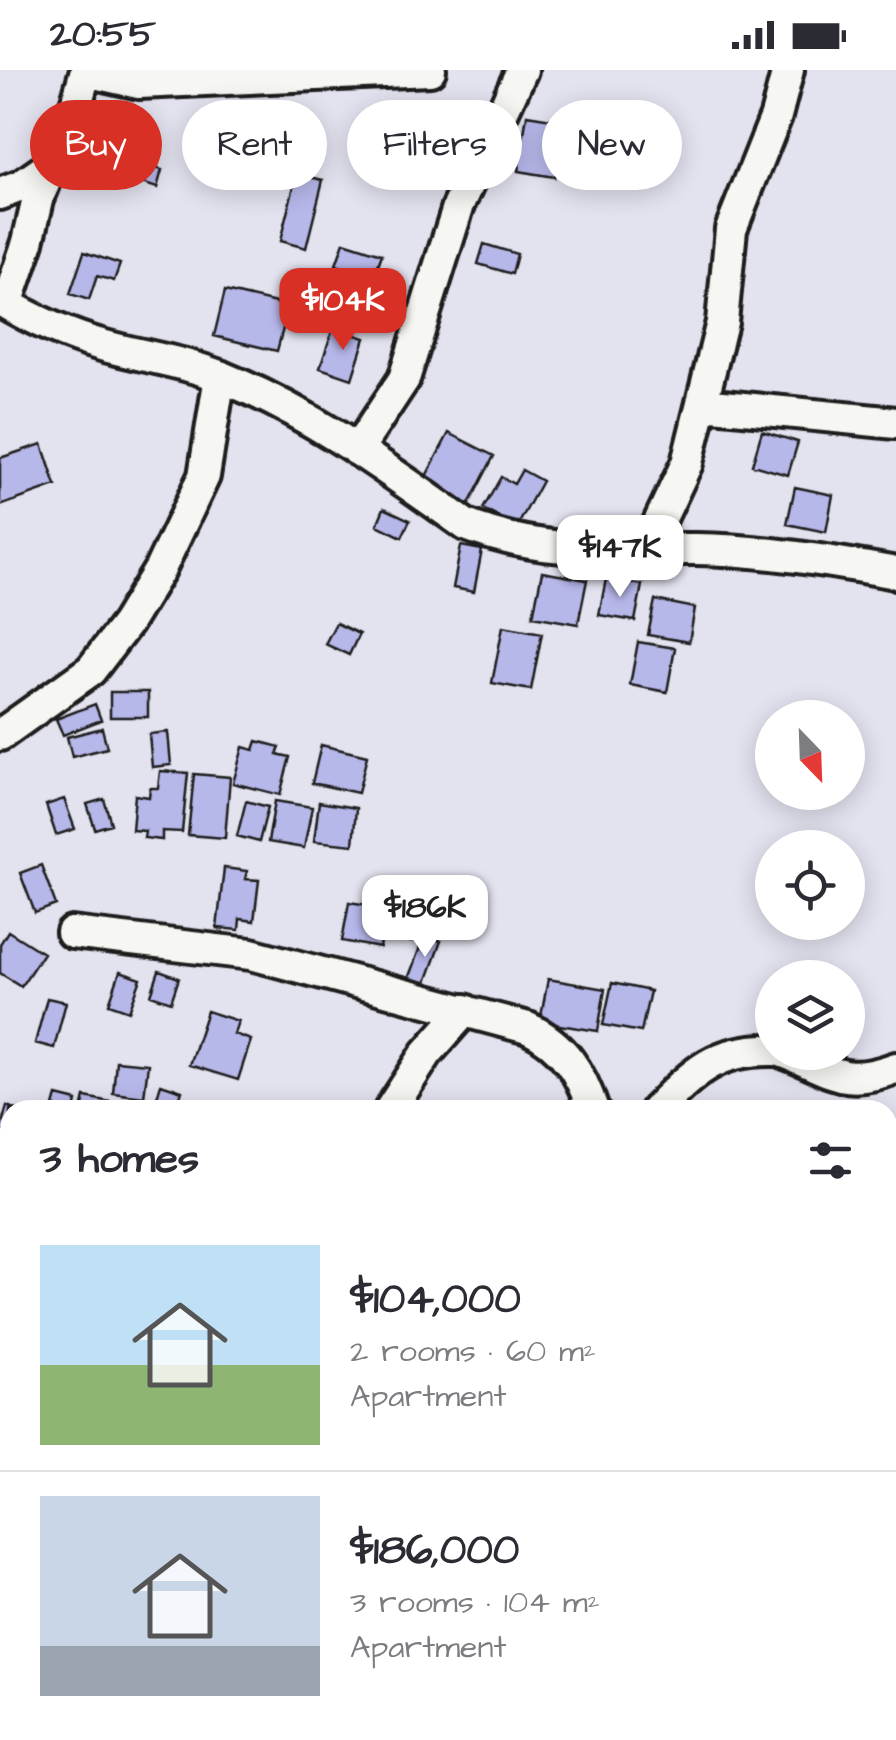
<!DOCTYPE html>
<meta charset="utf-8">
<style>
body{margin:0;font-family:"Architects Daughter",sans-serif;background:#f2f2f3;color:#2b2b33;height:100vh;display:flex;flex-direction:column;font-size:38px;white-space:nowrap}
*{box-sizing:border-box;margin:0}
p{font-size:32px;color:#7c7c81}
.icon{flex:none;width:55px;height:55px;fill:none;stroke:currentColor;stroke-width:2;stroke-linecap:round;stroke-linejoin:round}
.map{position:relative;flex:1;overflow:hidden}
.panel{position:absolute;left:0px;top:1030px;width:898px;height:640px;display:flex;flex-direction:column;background:#fff;border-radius:30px 30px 0 0;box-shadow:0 5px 25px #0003}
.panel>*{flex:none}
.banner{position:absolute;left:30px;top:30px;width:838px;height:90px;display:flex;gap:20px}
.needle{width:65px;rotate:157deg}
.buttons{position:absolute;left:755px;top:630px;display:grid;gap:20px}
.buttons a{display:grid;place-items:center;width:110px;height:110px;border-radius:50%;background:#fff;box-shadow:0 5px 25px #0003;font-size:50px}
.price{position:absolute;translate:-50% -85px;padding:0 22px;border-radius:20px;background:#fff;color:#222;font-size:32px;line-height:65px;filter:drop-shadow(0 2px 5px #0008)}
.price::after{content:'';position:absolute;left:50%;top:60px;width:30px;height:22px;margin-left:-15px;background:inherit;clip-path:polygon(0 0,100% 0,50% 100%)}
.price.on{background:#d93025;color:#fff}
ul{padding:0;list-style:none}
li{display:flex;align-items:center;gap:30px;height:250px;padding:0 40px}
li+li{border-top:2px solid #e1e1e2}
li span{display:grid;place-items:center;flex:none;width:280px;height:200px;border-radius:0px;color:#555}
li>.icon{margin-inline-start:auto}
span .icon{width:120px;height:120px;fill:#fffc;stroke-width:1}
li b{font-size:42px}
h2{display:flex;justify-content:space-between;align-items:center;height:120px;padding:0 40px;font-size:42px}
.chip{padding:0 35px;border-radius:45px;background:#fff;box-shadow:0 5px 25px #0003;font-size:35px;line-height:90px}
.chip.on{background:#d93025;color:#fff}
.status{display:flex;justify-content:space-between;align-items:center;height:70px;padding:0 50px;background:#fff;direction:ltr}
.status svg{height:28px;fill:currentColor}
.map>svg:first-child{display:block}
.building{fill:#b7b8ea;stroke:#1c1c1c;stroke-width:2.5}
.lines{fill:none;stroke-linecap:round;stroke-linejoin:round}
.street-casing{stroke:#1c1c1c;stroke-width:38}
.street{stroke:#f6f6f2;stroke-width:30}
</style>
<div class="status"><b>20:55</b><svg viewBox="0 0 49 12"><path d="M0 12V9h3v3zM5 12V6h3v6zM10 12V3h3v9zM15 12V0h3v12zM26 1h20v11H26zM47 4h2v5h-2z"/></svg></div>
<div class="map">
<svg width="896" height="1670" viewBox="0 0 896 1670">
<rect width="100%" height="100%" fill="#e3e3f0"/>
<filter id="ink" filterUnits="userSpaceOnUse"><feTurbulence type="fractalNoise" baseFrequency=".01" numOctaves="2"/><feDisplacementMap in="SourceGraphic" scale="20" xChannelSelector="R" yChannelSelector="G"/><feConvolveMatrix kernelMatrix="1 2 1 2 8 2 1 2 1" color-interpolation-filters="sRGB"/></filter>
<g filter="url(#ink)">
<path class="building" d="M 527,45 L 564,51 L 554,107 L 518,101 Z
M 131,90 L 162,100 L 157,118 L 126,108 Z
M 297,104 L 323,110 L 306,178 L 280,171 Z
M 344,172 L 382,184 L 374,207 L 336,195 Z
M 484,174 L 517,184 L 512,204 L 478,194 Z
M 84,182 L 120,194 L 114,211 L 97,206 L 89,230 L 70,224 Z
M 225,221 L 289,236 L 277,281 L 214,266 Z
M 333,258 L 365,268 L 352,309 L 320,298 Z
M 762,361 L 798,372 L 788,405 L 752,395 Z
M 449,363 L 494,386 L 468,436 L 423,412 Z
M 42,374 L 56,416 L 0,436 L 0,388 Z
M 522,400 L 542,411 L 517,457 L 483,439 L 501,407 L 514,414 Z
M 795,417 L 833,425 L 826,462 L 787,454 Z
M 384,438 L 410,450 L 402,467 L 377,455 Z
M 461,476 L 482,480 L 474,522 L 453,518 Z
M 542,502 L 587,510 L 578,554 L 533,546 Z
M 606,509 L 642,515 L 635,551 L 599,545 Z
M 655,530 L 695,538 L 689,572 L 648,565 Z
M 336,553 L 359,564 L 349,585 L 325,574 Z
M 503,556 L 542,563 L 531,620 L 492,613 Z
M 638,572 L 675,578 L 667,622 L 630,615 Z
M 110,622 L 148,622 L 148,647 L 110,647 Z
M 95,634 L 101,650 L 63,665 L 56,649 Z
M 102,658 L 107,678 L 72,687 L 67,667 Z
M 168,662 L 171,695 L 152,697 L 149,664 Z
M 257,671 L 280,677 L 277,684 L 290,687 L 280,725 L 233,713 L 243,677 L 254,680 Z
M 321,675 L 367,686 L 358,723 L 312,713 Z
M 160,701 L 188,703 L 182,762 L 162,761 L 162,770 L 144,768 L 145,761 L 132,760 L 135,725 L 149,727 L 150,718 L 158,718 Z
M 194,704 L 230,707 L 225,768 L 188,765 Z
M 64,729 L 75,759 L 56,765 L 46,735 Z
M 104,729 L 111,754 L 95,759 L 87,734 Z
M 246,731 L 268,737 L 259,772 L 237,766 Z
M 275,731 L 312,737 L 304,778 L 268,772 Z
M 319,732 L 356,738 L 353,775 L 314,771 Z
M 41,795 L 56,835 L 35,843 L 20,803 Z
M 224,798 L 247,801 L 245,809 L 259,810 L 254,851 L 240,849 L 239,860 L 217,858 Z
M 398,830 L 423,840 L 411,872 L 385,862 Z
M 349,832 L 387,838 L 380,878 L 342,871 Z
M 8,861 L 43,883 L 21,916 L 0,903 L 0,874 Z
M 425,864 L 441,871 L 425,915 L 408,909 Z
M 159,901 L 179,908 L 171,932 L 151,925 Z
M 120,902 L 141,909 L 129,941 L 109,934 Z
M 548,909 L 605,919 L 598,961 L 540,952 Z
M 612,913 L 650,921 L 641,962 L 603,955 Z
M 47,928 L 66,932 L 54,978 L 35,973 Z
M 207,941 L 238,951 L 234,964 L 251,970 L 238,1010 L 189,995 Z
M 116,991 L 148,994 L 144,1027 L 113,1023 Z
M 161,1014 L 182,1021 L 176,1040 L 153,1040 Z
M 57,1026 L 77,1031 L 75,1040 L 53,1040 Z
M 85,1027 L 111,1032 L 110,1040 L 82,1040 Z
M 7,1036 L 17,1040 L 10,1040 L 10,1063 L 0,1060 Z
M 0,1073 L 10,1076 L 10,1095 L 5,1110 L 0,1108 Z
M 7,1114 L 10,1115 L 10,1215 L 0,1211 L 0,1129 Z
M 896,1292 L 896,1324 L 893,1325 L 888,1312 L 888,1296 Z
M 5,1473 L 10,1474 L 10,1527 L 0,1524 L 0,1491 Z
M 312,1660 L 354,1660 L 353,1670 L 311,1669 Z
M 375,1660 L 448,1660 L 448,1670 L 374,1670 Z"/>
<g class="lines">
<g class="street-casing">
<path id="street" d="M 86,1 L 139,13 L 430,0
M 0,124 L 21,116 L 51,95
M 0,230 C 33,250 68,266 105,276 C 145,287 186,292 224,308 C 313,344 388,400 466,455 C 545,486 614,478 696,479 C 762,480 831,491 896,503
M 7,234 L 28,172 L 38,129 L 77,32 L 86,0
M 703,334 L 896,353
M 357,380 L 404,309 L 458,137 L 522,0
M 646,480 L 687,393 L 722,252 L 731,159 L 776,46 L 788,0
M 0,665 L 91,600 L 127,553 L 160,499 L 204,406 L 220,306
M 72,863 L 251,884 L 528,958 C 564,975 581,1003 593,1040
M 783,982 C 833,1000 841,1018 896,998
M 390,1040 L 427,983 L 465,940
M 656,1040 C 694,1002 716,979 772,980
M 888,1230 L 896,1229
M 0,1302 L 10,1303
M 888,1621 L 896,1617
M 0,1640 L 10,1642
M 85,1660 L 148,1670
M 459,1670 L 459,1660
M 801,1670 L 818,1660"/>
</g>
<use href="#street" class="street"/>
</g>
</g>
</svg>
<div class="buttons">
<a><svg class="needle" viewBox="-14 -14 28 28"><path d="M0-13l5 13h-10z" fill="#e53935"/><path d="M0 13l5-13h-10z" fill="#7c7c81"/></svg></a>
<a><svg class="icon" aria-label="locate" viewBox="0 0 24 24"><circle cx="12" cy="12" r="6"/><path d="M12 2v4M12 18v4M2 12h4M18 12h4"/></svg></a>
<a><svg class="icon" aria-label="layers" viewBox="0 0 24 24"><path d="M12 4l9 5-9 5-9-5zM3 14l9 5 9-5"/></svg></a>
</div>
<b class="price on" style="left:343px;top:283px">$104K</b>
<b class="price" style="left:620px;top:530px">$147K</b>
<b class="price" style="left:425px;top:890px">$186K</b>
<div class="banner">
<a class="chip on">Buy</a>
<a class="chip">Rent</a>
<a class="chip">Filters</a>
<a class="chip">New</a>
</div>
<section class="panel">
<h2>3 homes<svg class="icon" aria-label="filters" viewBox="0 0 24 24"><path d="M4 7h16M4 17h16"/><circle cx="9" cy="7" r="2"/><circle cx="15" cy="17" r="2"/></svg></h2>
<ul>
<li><span style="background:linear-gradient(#bfe0f5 60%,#8fb573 0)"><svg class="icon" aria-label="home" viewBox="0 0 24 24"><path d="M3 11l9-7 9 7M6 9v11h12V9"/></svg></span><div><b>$104,000</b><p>2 rooms · 60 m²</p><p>Apartment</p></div></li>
<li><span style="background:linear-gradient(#c9d6e8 75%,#9aa5b1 0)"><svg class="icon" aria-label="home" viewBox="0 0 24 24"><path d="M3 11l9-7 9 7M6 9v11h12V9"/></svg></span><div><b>$186,000</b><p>3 rooms · 104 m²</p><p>Apartment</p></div></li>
</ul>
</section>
</div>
